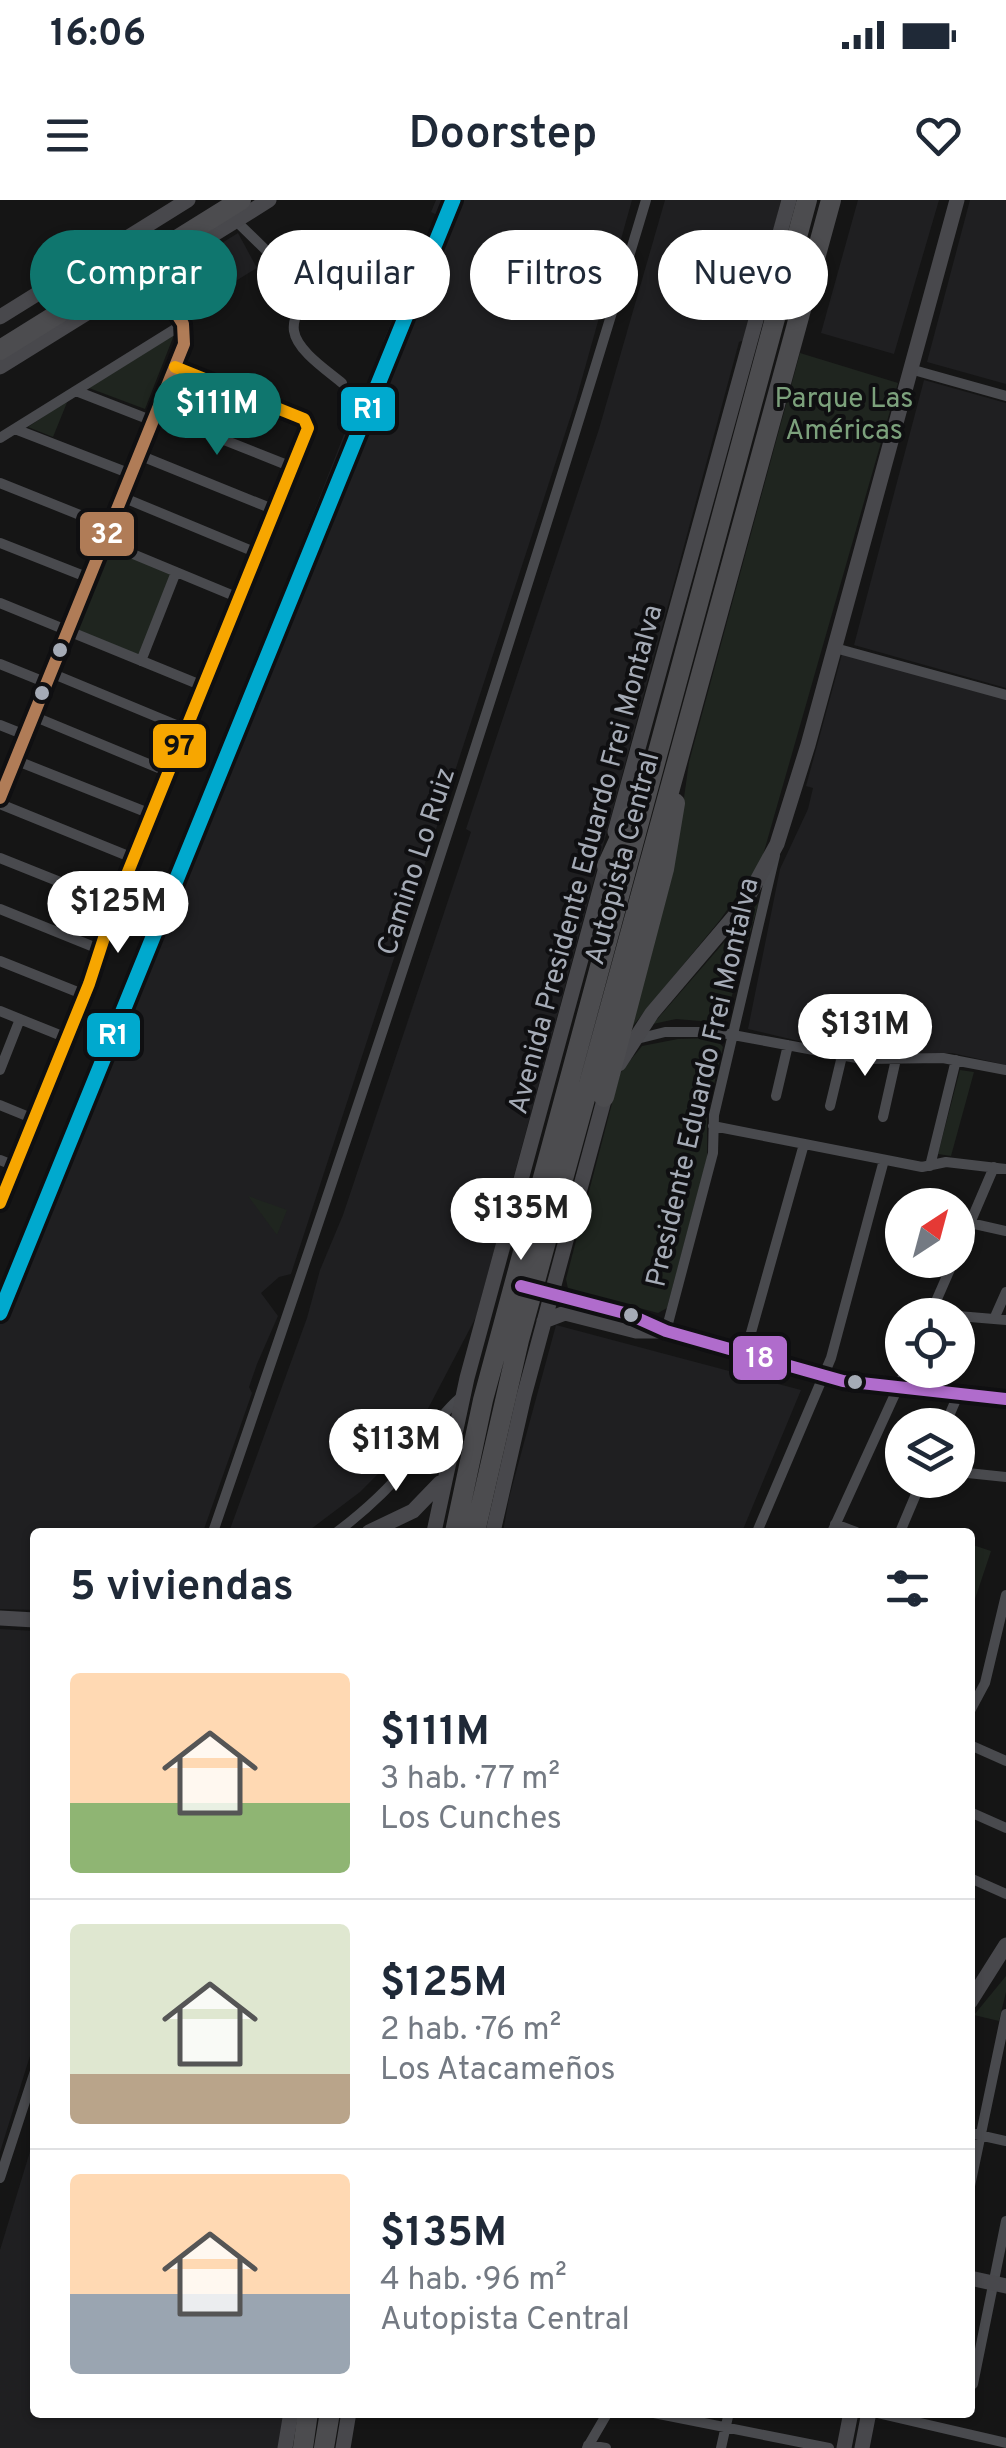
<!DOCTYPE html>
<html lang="es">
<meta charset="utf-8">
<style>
body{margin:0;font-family:Overpass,sans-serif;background:#f2f2f3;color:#1f2937;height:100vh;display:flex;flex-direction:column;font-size:38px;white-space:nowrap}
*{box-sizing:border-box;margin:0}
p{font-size:32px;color:#747a83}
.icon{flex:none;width:55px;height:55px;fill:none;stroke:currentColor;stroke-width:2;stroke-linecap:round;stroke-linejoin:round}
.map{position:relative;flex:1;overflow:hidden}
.details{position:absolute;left:30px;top:1328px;width:945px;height:890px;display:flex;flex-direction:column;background:#fff;border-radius:10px;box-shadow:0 2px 8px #0004}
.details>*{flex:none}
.top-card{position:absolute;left:30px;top:30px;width:948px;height:90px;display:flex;gap:20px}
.needle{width:65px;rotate:36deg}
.tools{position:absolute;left:885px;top:988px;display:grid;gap:20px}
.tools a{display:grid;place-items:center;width:90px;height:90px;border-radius:50%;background:#fff;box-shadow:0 2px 8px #0004;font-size:50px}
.price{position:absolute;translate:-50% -85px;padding:0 22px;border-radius:35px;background:#fff;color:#222;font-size:32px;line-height:65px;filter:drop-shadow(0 2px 5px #0008)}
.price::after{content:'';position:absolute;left:50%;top:60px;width:30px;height:22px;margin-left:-15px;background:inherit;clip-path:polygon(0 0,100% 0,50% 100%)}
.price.selected{background:#0f766e;color:#fff}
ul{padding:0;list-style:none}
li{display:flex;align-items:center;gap:30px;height:250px;padding:0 40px}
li+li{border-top:2px solid #e0e1e3}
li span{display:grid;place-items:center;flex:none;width:280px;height:200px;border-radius:10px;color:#555}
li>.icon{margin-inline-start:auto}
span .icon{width:120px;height:120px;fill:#fffc;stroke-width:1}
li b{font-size:42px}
h2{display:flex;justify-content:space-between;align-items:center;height:120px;padding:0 40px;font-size:42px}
.chip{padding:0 35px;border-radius:45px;background:#fff;box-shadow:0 2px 8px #0004;font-size:35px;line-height:90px}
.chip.selected{background:#0f766e;color:#fff}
.status{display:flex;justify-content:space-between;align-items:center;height:70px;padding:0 50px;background:#fff;direction:ltr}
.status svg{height:28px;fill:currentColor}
header{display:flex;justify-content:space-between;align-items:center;height:130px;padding:0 40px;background:#fff;font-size:45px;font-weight:600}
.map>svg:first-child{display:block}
.built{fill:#1f1f21}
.green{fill:#1f251f}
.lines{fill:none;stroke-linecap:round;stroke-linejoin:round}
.street{stroke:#494a4e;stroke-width:10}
.secondary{stroke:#48484c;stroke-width:15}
.highway{stroke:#4c4c4f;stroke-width:20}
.rail{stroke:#4a4b4e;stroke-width:2.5;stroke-dasharray:12 10;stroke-linecap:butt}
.bus-1-casing{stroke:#0f0f11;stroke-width:20}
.bus-2-casing{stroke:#0f0f11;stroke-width:20}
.bus-3-casing{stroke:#0f0f11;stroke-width:20}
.bus-1{stroke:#b07c57;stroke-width:12}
.bus-2{stroke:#b06ccc;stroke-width:12}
.bus-3{stroke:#f7a600;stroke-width:12}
.rail-1-casing{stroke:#0f0f11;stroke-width:22}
.rail-1{stroke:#00a9ce;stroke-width:15}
.bus-dot{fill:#a5abb6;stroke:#0f0f11;stroke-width:4}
.labels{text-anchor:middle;stroke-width:8;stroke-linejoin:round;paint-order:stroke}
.park-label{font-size:28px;fill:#7ca17c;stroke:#0f0f11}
.street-label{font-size:28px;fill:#a5abb6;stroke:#0f0f11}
.line-badge{stroke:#0f0f11;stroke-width:4}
.badge-label{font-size:28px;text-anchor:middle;font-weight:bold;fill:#fff}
.pale-badge-label{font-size:28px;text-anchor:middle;font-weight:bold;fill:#111}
</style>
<div class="status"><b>16:06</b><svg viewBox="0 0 49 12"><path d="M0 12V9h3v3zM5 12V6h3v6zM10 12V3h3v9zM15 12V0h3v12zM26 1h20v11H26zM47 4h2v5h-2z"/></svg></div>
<header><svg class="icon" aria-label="menu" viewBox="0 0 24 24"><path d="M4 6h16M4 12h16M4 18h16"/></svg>Doorstep<svg class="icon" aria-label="heart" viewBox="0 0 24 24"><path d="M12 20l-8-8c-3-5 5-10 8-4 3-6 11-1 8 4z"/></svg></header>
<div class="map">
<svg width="1006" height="2248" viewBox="0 0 1006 2248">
<rect width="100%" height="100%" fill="#151515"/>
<path class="built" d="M 436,0 L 632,0 L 576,200 L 291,1074 L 279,1077 L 261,1093 L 278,1116 L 257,1164 L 249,1187 L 252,1193 L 203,1332 L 35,1332 L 35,1410 L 0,1409 L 0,1104 L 181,652 L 273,432 L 268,429 L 345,232 L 354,236 L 364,212 L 385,160 L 379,157 L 384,139 L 437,15 L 431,12 Z
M 665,0 L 781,0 L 747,139 L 739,142 L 476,1117 L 421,1222 L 386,1266 L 360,1292 L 307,1332 L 229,1332 L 307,1118 L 320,1070 L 343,1015 L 471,632 L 466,629 L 599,229 Z
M 858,0 L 939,0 L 894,154 L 821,133 Z
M 970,0 L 1006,0 L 1006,184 L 927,162 Z
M 238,33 L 257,68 L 203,101 L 181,100 L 167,77 Z
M 924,180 L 1006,203 L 1006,488 L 854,445 Z
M 842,454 L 1006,499 L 1006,865 L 952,853 L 849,853 L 748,829 L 780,669 L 808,609 L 813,588 L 806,586 Z
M 556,1125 L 801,1190 L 742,1332 L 503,1332 L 509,1298 Z
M 0,1429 L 35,1431 L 35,1840 L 0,1952 Z
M 35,1935 L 35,2212 L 284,2213 L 278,2248 L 0,2248 L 0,2050 Z"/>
<path class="green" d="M 174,135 L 145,209 L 89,188 Z
M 800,153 L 898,183 L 761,662 L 720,720 L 632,827 L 675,662 L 689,562 Z
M 68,200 L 53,237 L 28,227 Z
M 106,345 L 173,373 L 141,458 L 71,429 Z
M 759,702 L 724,823 L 676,819 L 653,824 Z
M 715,838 L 723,847 L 707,914 L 707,958 L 667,1108 L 658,1113 L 568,1089 L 566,1079 L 620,873 L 642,846 L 678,839 Z
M 960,870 L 974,872 L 951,956 L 938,954 Z
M 248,996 L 287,1010 L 277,1035 Z
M 970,1344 L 991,1351 L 970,1414 Z
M 1006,1776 L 1006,1792 L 999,1821 L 974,1815 Z"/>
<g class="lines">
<path class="street" d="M 236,21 L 273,57 L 303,78 C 313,98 291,111 294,131 C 297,151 328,171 342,183
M 910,169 L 1006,196
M 76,191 L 153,221
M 156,213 L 292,267
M 15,229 L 131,274
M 0,238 L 183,124
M 139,255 L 275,310
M 0,283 L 110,327
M 122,297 L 257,353
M 104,342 L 239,398
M 0,343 L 89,378
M 0,403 L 203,486
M 835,448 L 1006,495
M 141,461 L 176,372
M 0,464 L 47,483
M 51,473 L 186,529
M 33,516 L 168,572
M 0,525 L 25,535
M 15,560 L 151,614
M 0,604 L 133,658
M 0,658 L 115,704
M 0,709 L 99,749
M 0,761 L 85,795
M 0,811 L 67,838
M 637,839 L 665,832 L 717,832 L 862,859 L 943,858 L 1006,870
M 0,870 L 20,819
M 776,896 L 788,845
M 0,905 L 34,919
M 830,906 L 842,856
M 883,917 L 896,859
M 713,926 L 922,967 L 946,962 L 1006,969
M 0,960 L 15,966
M 930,966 L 956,860
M 0,1003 L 89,784 L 115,704 L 308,228 L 304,219 L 175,167
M 970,1023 L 1006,1031
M 958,1051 L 994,967
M 930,1115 L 954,1060
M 958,1116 L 1006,1120
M 994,1119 L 1006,1092
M 666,1131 L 713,953 L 714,915 L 775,655
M 745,1154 L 804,944
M 945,1225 L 958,1195
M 958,1272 L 1006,1277
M 835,1324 L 856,1332
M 213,1332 C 365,891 512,447 646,0
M 337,1332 C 362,1313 387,1291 407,1266 C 425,1243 438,1216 461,1197
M 757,1332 L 831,1158 L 884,960
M 832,1332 L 906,1170
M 900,1332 L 922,1280
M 970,1511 L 985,1483 L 1006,1395
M 970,1545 L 1006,1561
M 970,1612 L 1006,1628
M 970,1678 L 1006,1694
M 970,1933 L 1006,1941
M 0,1978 L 35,1871
M 970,1986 L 1006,1814
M 973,2184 L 1006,2021
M 649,2212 L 829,2248
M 873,2212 L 1006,2243
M 588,2245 L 606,2248
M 587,2248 L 608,2212
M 721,2248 L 729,2212"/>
<path class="secondary" d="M 0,117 L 188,0
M 0,167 L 269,0
M 0,598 L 184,144 L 183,124 L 151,73
M 615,632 L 789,0
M 619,864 L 652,813 L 743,706 L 777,644 L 808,545 L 957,0
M 544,1093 L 628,1114 L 666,1131 L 843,1181 L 1006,1199
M 544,1121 L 565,1113 L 636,1131 L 662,1131
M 369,1332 L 413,1311 L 440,1283
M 434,1332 L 467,1178 L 608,660
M 493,1332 L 524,1196 L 607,889
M 0,1418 L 35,1420
M 970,1802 L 1006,1745
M 970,2078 L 1006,2086
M 285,2248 L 291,2212
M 343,2248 L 349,2212
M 844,2248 L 851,2212
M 862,2248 L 869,2212"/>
<path class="highway" d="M 0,150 L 241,0
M 607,666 L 630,616
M 604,897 L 664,669 L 675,603
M 455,1332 L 483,1200 L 807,0
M 475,1332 L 519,1140 L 831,0
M 303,2248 L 308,2212
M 324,2248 L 330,2212"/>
<path class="rail" d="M 440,33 L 449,0"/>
<g class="bus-1-casing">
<path id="bus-1" d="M 0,598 L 184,144 L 183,124 L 151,73"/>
</g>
<g class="bus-2-casing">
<path id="bus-2" d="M 521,1086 L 628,1114 L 666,1131 L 843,1181 L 1006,1199"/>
</g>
<g class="bus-3-casing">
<path id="bus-3" d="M 0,1003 L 89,784 L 115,704 L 308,228 L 304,219 L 175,167"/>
</g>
<use href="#bus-1" class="bus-1"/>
<use href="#bus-2" class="bus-2"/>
<use href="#bus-3" class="bus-3"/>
<g class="rail-1-casing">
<path id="rail-1" d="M 0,1113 L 453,0"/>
</g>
<use href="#rail-1" class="rail-1"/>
</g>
<g class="bus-dot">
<circle cx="60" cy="450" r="9"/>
<circle cx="42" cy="493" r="9"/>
<circle cx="631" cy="1115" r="9"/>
<circle cx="855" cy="1182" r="9"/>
</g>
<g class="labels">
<g class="park-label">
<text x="844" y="207">Parque Las<tspan x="844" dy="32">Américas</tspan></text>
</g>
<g class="street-label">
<text transform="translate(621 658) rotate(-75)" y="10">Autopista Central</text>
<text transform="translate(584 659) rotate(-75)" y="10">Avenida Presidente Eduardo Frei Montalva</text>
<text transform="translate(415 661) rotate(-72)" y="10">Camino Lo Ruiz</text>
<text transform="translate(701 882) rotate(-77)" y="10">Presidente Eduardo Frei Montalva</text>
</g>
</g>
<g class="line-badge">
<rect x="339" y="185" width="58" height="48" rx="10" fill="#00a9ce"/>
<rect x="78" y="310" width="58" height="48" rx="10" fill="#b07c57"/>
<rect x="151" y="522" width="57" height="48" rx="10" fill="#f7a600"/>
<rect x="85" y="811" width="57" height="48" rx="10" fill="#00a9ce"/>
<rect x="731" y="1134" width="58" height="48" rx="10" fill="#b06ccc"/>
</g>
<g class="badge-label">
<text x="368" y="218">R1</text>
<text x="107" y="343">32</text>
<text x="113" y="844">R1</text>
<text x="760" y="1167">18</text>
</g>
<g class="pale-badge-label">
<text x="179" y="555">97</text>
</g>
</svg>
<div class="tools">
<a><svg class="needle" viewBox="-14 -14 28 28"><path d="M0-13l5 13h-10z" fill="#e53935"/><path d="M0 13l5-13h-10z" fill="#747a83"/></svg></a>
<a><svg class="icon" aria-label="locate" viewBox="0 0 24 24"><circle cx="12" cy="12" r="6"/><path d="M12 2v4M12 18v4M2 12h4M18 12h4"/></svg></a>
<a><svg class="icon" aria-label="layers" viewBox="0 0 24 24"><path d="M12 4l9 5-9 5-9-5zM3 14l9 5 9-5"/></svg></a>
</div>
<b class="price selected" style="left:217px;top:258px">$111M</b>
<b class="price" style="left:118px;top:756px">$125M</b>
<b class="price" style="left:865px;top:879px">$131M</b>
<b class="price" style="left:521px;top:1063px">$135M</b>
<b class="price" style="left:396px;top:1294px">$113M</b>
<div class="top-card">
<a class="chip selected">Comprar</a>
<a class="chip">Alquilar</a>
<a class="chip">Filtros</a>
<a class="chip">Nuevo</a>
</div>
<section class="details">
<h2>5 viviendas<svg class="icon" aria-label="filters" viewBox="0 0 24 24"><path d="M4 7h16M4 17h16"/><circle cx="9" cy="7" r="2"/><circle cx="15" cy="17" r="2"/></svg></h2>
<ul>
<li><span style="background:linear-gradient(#ffd9b3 65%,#8fb573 0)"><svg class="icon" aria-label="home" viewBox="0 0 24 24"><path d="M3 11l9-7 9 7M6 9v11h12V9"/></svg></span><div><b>$111M</b><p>3 hab. · 77 m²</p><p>Los Cunches</p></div></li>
<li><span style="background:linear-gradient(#dfe7d0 75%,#b9a48a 0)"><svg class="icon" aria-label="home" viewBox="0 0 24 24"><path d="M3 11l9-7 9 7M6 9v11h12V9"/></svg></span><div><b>$125M</b><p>2 hab. · 76 m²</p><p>Los Atacameños</p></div></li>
<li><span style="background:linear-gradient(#ffd9b3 60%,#9aa5b1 0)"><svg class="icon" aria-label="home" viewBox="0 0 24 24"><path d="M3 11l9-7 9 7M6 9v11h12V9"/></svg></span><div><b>$135M</b><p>4 hab. · 96 m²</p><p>Autopista Central</p></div></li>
</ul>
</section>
</div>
